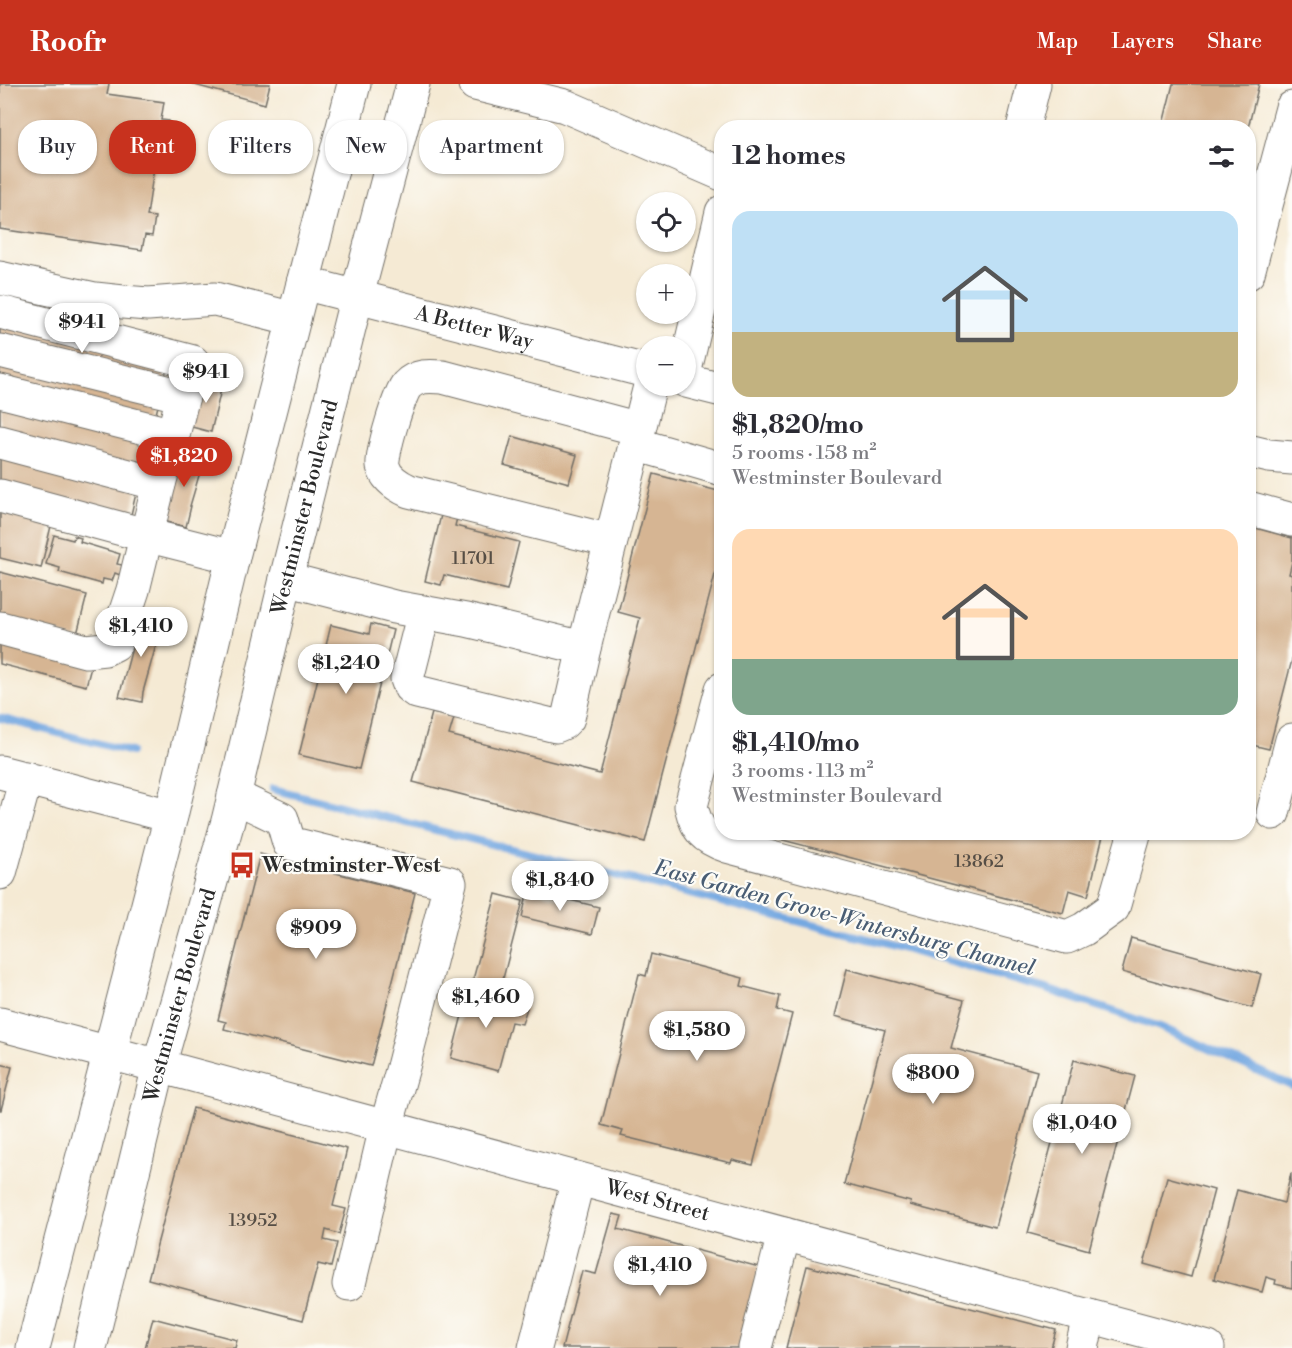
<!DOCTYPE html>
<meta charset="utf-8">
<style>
body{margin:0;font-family:"Libre Bodoni",serif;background:#f7f7f7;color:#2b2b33;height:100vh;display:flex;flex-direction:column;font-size:22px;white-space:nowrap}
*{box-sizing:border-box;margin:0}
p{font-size:20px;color:#7c7c81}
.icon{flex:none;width:33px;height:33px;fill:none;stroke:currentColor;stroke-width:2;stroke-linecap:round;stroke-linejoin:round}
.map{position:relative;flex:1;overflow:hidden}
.side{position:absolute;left:714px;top:36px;width:542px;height:720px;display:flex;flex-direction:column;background:#fff;border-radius:24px;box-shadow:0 2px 4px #0004}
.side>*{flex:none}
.guide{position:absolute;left:18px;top:36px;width:570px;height:54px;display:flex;gap:12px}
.tools{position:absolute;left:636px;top:108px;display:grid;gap:12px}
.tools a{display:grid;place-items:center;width:60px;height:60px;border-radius:50%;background:#fff;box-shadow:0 2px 4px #0004;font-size:30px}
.price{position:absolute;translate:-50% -51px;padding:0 14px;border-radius:21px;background:#fff;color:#222;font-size:20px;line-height:39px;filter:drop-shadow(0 2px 3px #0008)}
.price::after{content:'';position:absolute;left:50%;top:36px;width:18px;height:14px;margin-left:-9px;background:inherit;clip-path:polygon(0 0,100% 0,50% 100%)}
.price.active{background:#c8321e;color:#fff}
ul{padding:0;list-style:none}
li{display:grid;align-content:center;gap:12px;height:318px;padding:0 18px}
li span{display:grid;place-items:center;height:186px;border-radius:18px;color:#555}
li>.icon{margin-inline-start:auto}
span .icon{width:108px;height:108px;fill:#fffc;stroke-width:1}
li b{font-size:26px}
h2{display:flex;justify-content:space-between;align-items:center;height:72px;padding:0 18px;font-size:26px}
.chip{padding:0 21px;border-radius:24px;background:#fff;box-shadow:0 2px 4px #0004;font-size:21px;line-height:54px}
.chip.active{background:#c8321e;color:#fff}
header{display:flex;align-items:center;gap:36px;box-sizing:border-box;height:84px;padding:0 30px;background:#c8321e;color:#fff}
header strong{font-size:28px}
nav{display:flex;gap:33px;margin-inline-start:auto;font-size:21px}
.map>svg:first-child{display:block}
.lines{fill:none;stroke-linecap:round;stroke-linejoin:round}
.stream{stroke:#75a8e1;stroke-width:8}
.building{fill:#d6b593}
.minor-casing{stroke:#726e66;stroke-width:35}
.major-casing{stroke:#726e66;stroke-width:35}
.minor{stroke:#fff;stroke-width:33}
.major{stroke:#fff;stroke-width:33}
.labels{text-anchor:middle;stroke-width:4.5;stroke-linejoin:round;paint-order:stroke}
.number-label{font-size:18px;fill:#564e45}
.street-label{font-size:21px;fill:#2b2b2b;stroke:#fdfcf7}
.poi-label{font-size:21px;font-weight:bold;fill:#2b2b2b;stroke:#fdfcf7;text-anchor:start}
.water-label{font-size:22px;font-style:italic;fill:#495d74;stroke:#fdfcf7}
</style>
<header>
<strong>Roofr</strong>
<nav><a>Map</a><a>Layers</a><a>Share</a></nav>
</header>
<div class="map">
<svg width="1292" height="1264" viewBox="0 0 1292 1264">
<rect width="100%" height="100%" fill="#fdfcf7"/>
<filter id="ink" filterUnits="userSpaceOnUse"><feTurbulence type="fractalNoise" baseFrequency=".0167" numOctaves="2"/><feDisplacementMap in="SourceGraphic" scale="12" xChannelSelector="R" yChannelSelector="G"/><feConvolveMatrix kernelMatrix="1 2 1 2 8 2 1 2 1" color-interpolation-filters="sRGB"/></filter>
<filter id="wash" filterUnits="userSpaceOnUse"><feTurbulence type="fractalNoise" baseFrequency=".008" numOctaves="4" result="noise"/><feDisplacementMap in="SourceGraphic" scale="24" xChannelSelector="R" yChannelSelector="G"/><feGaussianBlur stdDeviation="1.35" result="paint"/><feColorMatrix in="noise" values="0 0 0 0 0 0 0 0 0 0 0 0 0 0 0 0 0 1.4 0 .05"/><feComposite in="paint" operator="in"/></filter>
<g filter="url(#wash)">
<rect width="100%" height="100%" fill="#f5ead4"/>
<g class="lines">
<path class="stream" d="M 0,634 L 131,668
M 273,705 L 872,856 L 1046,905 L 1160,943 L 1292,1002"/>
</g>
<g id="blocks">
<path class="building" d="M 0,0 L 109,0 L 107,10 L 164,18 L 161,36 L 169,37 L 165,65 L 157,63 L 147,132 L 155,133 L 152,152 L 145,151 L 142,166 L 0,145 Z
M 191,0 L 270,0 L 265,20 Z
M 1173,0 L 1259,0 L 1248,44 L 1162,44 Z
M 0,237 L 168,282 L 162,302 L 0,259 Z
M 0,273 L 160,314 L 155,334 L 0,295 Z
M 202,291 L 223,297 L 211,348 L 188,342 Z
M 0,317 L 150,356 L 141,389 L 0,352 Z
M 512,352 L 577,371 L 569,399 L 504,381 Z
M 182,365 L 205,371 L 190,422 L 191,422 L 186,443 L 164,437 Z
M 0,366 L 138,401 L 130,435 L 0,401 Z
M 654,390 L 722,408 L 722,464 L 645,758 L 413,698 L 432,629 L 454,634 L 449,651 L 600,690 L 640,534 L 618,528 Z
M 0,429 L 51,442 L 41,484 L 0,474 Z
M 441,431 L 457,434 L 455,442 L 519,458 L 507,506 L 444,491 L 441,501 L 425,497 Z
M 1248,442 L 1292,454 L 1292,478 L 1289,490 L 1292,491 L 1292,576 L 1269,665 L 1248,660 Z
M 54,451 L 73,456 L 74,452 L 81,454 L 80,458 L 120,470 L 117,480 L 122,481 L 120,491 L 115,489 L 112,497 L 103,495 L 102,500 L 59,488 L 60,484 L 46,480 Z
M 0,488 L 87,511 L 76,554 L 0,534 Z
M 141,530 L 163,536 L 143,608 L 142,618 L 119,613 Z
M 371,540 L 393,546 L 359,685 L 299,671 L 331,541 L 369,550 Z
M 0,559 L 91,583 L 86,602 L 0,580 Z
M 752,748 L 1104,748 L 1088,812 L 1069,806 L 1063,829 Z
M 260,770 L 415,809 L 371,982 L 224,945 L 226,938 L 218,936 Z
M 528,806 L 599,823 L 592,850 L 522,833 Z
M 496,810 L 523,817 L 499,910 L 471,903 Z
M 1131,854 L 1261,890 L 1252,924 L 1122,888 Z
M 651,870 L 743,894 L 741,902 L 780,912 L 777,926 L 792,930 L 753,1081 L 732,1076 L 731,1079 L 621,1052 L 623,1047 L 601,1041 L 639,890 L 646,892 Z
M 847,885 L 964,916 L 951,964 L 1037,987 L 995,1143 L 910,1121 L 911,1118 L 844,1100 L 885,946 L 835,932 Z
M 469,904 L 517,917 L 516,921 L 527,924 L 522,940 L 511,938 L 498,987 L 451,974 Z
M 1074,976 L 1135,992 L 1089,1166 L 1028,1149 Z
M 0,980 L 12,983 L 1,1026 L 0,1026 Z
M 193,1024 L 347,1065 L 333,1122 L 346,1125 L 339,1150 L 326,1146 L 324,1156 L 337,1159 L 331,1183 L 318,1180 L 303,1236 L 148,1195 Z
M 1291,1089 L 1292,1204 L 1275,1200 L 1276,1196 L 1266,1193 L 1262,1208 L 1214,1195 L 1237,1106 L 1284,1119 Z
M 1167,1093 L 1214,1106 L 1191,1193 L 1144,1180 Z
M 613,1130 L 622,1132 L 618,1145 L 759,1183 L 738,1264 L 562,1264 L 582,1187 L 596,1190 Z
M 807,1182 L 1056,1246 L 1051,1264 L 786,1264 Z
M 153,1234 L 237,1256 L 235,1264 L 145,1264 Z"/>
</g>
</g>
<g filter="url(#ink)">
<use href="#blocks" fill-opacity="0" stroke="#726e66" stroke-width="1.5"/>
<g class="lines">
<g class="minor-casing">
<g id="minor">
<path d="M 475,0 L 565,22 L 722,90"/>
<path d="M 1023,44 L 1034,0"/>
<path d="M 1248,189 L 1292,24"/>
<path d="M 0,194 L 95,215 L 123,218 L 148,220 L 215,215 L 294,235"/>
<path id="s1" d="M 303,199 L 646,287"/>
<path d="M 0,228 L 193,278 L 183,312 L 0,267"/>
<path d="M 686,282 L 722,128"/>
<path d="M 686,297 L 722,306"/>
<path d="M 0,307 L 173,351 L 183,312"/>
<path d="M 0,358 L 159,400 L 173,351"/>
<path d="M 635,360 L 722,385"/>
<path d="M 1248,367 L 1269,372 L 1292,374"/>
<path d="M 0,412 L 126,446 L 233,473"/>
<path d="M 1248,424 L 1292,436"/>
<path d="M 611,457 L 409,407 C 398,402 386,395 383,382 C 381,370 399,310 407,301 C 417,291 429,292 443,293 L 639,345"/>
<path d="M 286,495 L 394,523 L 466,536 L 584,564 L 650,302"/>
<path d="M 424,528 L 407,595 L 410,603 L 417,608 L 556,642 L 563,639 L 568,634 L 584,564"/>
<path d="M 0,544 L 86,567 L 105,565 L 115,560 L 133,506 L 159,400"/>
<path d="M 722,605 L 691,722 C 697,747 704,754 727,762 L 1067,853 L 1084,845 L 1113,824 L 1135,748"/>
<path d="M 0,688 L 171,732"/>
<path d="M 234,712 L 282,735 L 289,759 L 450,799 L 403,983 L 386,1043 L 349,1200"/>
<path d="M 1273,729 L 1292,656"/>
<path d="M 0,789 L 26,694"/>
<path id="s2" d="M 0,940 L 159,982 L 1208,1264"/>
<path d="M 535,1264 L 578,1095"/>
<path d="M 755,1264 L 784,1150"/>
<path d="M 1082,1264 L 1089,1232"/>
</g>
</g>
<g class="major-casing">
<g id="major">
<path d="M 33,1264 L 171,732 L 233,473 L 354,0"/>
<path id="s3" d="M 90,1264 L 159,982 L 228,737 L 286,495 L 357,212 L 413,0"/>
</g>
</g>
<use href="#minor" class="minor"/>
<use href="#major" class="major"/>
</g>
</g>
<defs>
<g id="bus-bare" transform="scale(2.07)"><path d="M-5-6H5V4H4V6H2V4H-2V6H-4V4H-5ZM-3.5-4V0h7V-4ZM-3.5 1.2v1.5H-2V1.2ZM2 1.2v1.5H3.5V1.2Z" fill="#c8321e" stroke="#fdfcf7" stroke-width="2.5" paint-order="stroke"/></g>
</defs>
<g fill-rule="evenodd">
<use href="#bus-bare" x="242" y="781"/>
</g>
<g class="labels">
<g class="number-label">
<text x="473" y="480">11701</text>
<text x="979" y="783">13862</text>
<text x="253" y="1142">13952</text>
</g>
<g class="street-label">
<text dy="7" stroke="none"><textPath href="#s1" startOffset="177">A Better Way</textPath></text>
<text dy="7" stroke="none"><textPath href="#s3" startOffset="868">Westminster Boulevard</textPath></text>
<text dy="7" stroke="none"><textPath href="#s3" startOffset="364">Westminster Boulevard</textPath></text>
<text dy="7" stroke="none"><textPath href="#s2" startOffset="681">West Street</textPath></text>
</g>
<g class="poi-label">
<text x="262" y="788">Westminster-West</text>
</g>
<g class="water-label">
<text transform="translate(845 833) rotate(15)" y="8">East Garden Grove-Wintersburg Channel</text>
</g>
</g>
</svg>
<div class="tools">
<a><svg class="icon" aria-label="locate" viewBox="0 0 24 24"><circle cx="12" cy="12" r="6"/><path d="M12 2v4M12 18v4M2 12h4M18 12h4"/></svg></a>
<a>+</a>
<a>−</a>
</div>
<b class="price" style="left:82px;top:270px">$941</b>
<b class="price" style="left:206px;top:320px">$941</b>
<b class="price active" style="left:184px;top:404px">$1,820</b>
<b class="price" style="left:141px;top:574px">$1,410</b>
<b class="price" style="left:346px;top:611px">$1,240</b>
<b class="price" style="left:560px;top:828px">$1,840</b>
<b class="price" style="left:316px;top:876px">$909</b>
<b class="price" style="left:486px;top:945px">$1,460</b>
<b class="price" style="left:697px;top:978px">$1,580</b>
<b class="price" style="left:933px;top:1021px">$800</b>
<b class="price" style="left:1082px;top:1071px">$1,040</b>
<b class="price" style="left:660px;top:1213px">$1,410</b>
<div class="guide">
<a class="chip">Buy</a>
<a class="chip active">Rent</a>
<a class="chip">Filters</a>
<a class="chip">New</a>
<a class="chip">Apartment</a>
</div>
<section class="side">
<h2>12 homes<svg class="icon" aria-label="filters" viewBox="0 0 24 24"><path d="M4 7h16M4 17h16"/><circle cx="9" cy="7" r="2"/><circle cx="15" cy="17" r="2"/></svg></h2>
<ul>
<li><span style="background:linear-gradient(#bfe0f5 65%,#c2b280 0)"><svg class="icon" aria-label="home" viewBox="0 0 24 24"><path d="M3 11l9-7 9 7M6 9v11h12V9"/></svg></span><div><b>$1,820/mo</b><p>5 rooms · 158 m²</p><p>Westminster Boulevard</p></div></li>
<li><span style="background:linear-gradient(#ffd9b3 70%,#7fa58c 0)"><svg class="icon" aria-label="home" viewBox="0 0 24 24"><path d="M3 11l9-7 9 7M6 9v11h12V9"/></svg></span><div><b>$1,410/mo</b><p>3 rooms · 113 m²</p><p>Westminster Boulevard</p></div></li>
</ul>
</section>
</div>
